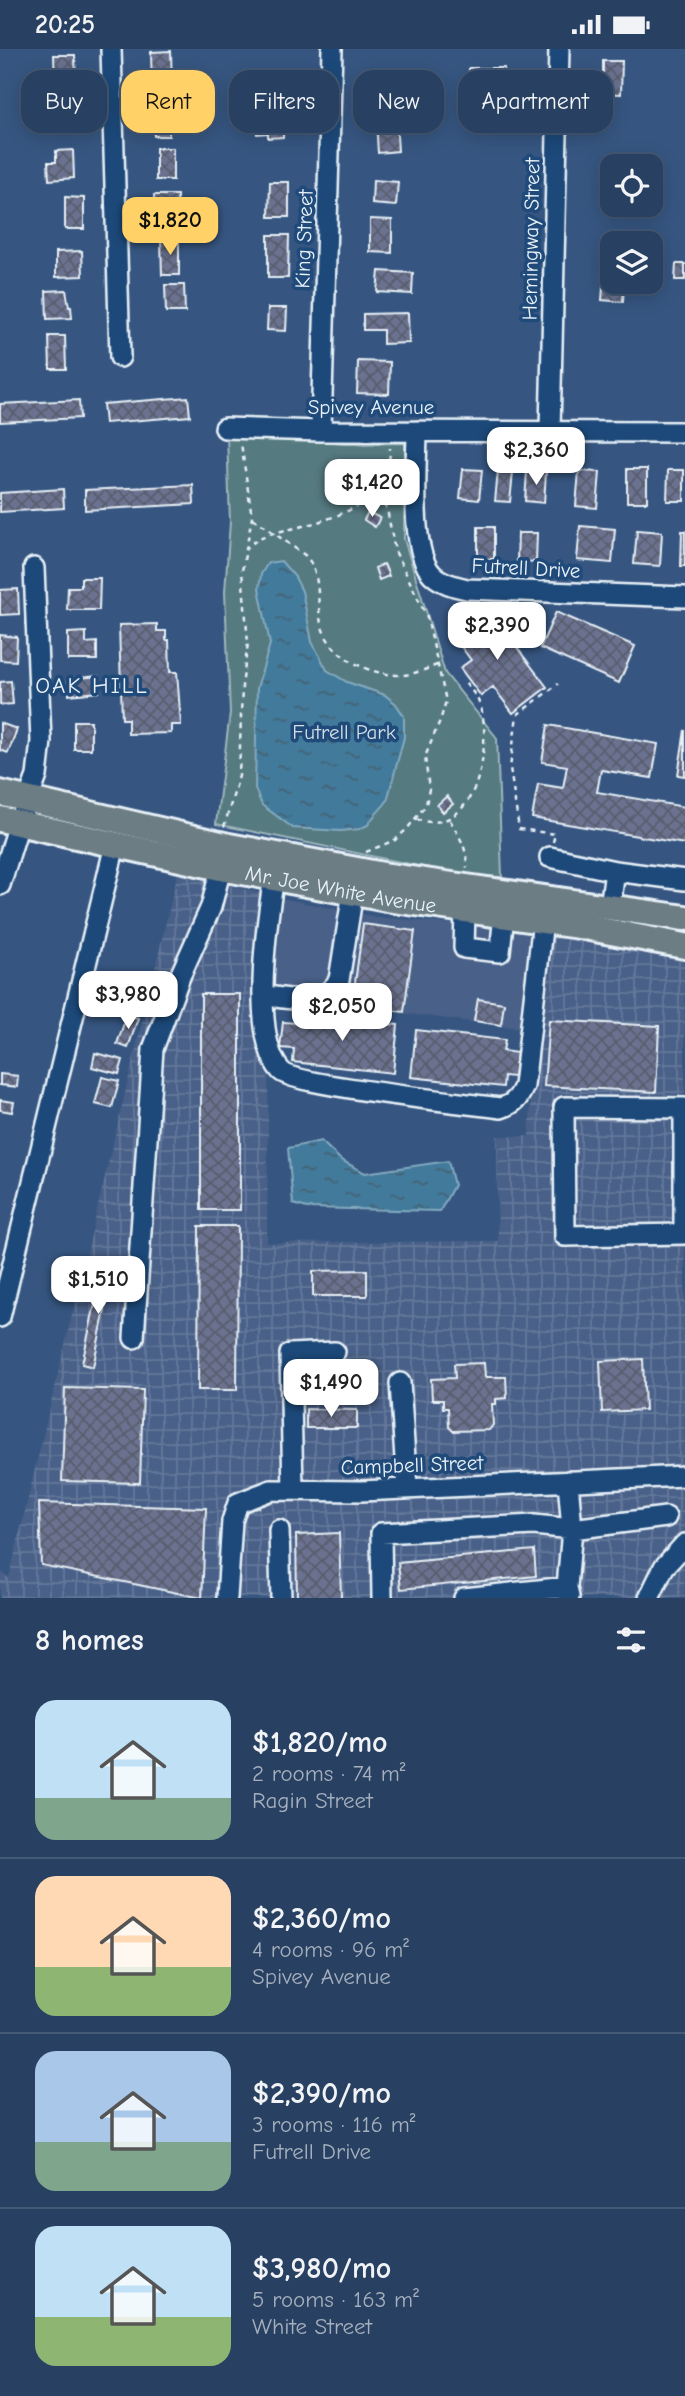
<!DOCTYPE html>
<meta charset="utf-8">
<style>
body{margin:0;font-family:"Comic Neue",sans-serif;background:#344b6a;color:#f1f3f6;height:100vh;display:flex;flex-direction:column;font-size:26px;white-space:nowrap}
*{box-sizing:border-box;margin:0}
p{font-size:23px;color:#a5afbd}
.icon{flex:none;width:38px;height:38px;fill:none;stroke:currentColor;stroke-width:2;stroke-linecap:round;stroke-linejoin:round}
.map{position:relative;height:1549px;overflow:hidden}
.panel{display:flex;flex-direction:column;background:#284061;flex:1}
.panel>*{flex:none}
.hud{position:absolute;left:21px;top:21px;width:644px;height:63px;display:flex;gap:14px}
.tools{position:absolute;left:600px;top:105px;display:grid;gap:14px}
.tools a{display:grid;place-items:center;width:63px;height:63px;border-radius:14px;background:#284061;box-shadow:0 4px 18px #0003,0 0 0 2px #445976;font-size:35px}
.price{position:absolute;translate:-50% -60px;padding:0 16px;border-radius:14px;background:#fff;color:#222;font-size:23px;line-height:46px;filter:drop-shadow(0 2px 4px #0008)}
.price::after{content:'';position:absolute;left:50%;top:42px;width:21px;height:16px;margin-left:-10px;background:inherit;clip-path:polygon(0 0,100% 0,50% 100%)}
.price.on{background:#ffd166;color:#111}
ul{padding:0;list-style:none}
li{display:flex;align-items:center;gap:21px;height:175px;padding:0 35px}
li+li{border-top:2px solid #445976}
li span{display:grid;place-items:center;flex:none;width:196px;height:140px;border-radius:21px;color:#555}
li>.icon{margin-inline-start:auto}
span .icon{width:84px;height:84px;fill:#fffc;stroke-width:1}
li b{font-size:30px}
h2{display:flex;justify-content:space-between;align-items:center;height:84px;padding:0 35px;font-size:30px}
.pill{padding:0 24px;border-radius:21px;background:#284061;box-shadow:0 4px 18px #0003,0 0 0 2px #445976;font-size:24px;line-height:63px}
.pill.on{background:#ffd166;color:#111}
.status{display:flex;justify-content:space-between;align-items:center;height:49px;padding:0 35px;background:#284061;direction:ltr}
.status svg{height:19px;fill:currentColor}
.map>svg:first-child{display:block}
.built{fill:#496188}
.industrial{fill:url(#industrial-grid)}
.park{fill:#557a80;stroke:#9eb6bc;stroke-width:2}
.water{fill:url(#water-ripples);stroke:#84aac0;stroke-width:2}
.building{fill:url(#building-cross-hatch);stroke:#e8f1f8;stroke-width:2}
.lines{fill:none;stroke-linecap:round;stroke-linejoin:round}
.minor-casing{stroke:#e8f1f8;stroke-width:24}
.major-casing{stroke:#e8f1f8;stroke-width:30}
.path{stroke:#e8f1f8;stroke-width:2.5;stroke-dasharray:5 5;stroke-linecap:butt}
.minor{stroke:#1f4a7a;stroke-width:19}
.major{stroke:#6d7d84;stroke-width:24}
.labels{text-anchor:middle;stroke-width:7;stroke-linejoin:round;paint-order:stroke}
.street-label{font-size:21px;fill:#e8f1f8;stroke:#1f4a7a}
.park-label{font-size:21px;fill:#d2dfe6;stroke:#1f4a7a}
.neighbourhood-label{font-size:23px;letter-spacing:2px;fill:#e8f1f8;stroke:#1f4a7a}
</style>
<div class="status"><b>20:25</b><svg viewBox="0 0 49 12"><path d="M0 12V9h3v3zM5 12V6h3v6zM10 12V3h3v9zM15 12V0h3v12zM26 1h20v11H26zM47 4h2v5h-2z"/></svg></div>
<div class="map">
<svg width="685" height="1549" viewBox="0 0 685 1549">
<defs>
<pattern id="industrial-grid" width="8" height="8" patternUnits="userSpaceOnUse" patternTransform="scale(1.75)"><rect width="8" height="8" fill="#496188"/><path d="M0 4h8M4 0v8" fill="none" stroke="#63789a"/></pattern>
<pattern id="water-ripples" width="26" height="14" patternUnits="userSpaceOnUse" patternTransform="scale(1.75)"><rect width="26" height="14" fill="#427a9b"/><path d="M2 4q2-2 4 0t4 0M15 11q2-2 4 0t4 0" fill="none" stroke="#446172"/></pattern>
<pattern id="building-cross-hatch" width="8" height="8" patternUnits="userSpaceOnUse" patternTransform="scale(1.75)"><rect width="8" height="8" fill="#6b7290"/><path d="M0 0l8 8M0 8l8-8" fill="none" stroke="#585d6d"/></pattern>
</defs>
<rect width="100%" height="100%" fill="#365681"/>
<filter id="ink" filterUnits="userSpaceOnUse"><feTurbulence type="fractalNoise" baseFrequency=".0143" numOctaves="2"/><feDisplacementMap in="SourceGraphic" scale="14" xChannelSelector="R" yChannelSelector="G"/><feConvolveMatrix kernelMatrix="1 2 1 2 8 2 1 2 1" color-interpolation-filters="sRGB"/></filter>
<g filter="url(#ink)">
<path class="built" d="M 270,847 L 376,868 L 547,884 L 535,981 L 268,947 Z"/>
<path class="industrial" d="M 178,823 L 270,847 L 267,1194 L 498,1192 L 497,1087 L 529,1087 L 535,981 L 547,884 L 685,912 L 685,1549 L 0,1549 L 0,1522 L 9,1529 Z"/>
<path class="park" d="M 244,385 L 355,395 L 405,394 L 404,490 L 445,624 L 497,689 L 502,828 L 463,826 L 216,775 L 230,664 L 225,543 L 230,473 L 227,386 Z"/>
<path class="water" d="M 281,512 L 295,528 L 302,542 L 312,593 L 327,621 L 347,633 L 385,646 L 396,655 L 404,667 L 404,688 L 387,752 C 381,761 373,766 368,776 L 359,780 L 341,782 L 293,779 L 262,756 L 255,740 L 257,639 L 270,595 L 259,539 L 261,525 L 268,514 Z
M 321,1092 L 341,1111 L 365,1124 L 448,1112 L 454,1136 L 440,1162 L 307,1159 L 293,1155 L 288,1099 Z"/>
<path class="building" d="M 171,2 L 172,38 L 152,39 L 151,3 Z
M 54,6 L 75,6 L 76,37 L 55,37 Z
M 603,12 L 622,12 L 621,45 L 603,44 Z
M 469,19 L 504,19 L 504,46 L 469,46 Z
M 168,51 L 169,87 L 154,87 L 153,52 Z
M 75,52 L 76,83 L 59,84 L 59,53 Z
M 279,62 L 279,80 L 283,80 L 283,88 L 268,89 L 268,84 L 257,85 L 256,72 L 263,72 L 263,63 Z
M 396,71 L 398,102 L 378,104 L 376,73 Z
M 156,99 L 173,99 L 173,131 L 156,131 Z
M 73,101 L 74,129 L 49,131 L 48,113 L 56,113 L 56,102 Z
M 373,131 L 398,133 L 396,157 L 372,155 Z
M 270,133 L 289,133 L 289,168 L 269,168 Z
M 154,146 L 177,146 L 178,180 L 154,179 Z
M 65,148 L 84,149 L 84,180 L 65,180 Z
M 370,170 L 392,171 L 392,204 L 370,203 Z
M 268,186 L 289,186 L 288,229 L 268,229 Z
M 161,191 L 179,191 L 179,226 L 162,226 Z
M 82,202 L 83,227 L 56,228 L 56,203 Z
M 676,215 L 685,215 L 685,231 L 675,231 Z
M 379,222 L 413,224 L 412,245 L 377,243 Z
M 604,226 L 612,227 L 612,233 L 624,233 L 623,253 L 602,251 Z
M 165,236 L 184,236 L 185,263 L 166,263 Z
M 66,241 L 69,258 L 71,258 L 72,269 L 47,270 L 46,242 Z
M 268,259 L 287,259 L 286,282 L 267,281 Z
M 408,264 L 409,294 L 383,295 L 383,281 L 363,281 L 363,265 Z
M 49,287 L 65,287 L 66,320 L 50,320 Z
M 358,312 L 390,313 L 389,345 L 357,344 Z
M 188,348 L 190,367 L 105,374 L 103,355 Z
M 79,351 L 80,369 L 0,373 L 0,355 Z
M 463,420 L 482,421 L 479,451 L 460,449 Z
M 627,420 L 647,420 L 647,453 L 627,453 Z
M 668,421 L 684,421 L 684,452 L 667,452 Z
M 498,422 L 513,423 L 510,453 L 495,452 Z
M 527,422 L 546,423 L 544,454 L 525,452 Z
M 579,422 L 600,423 L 597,459 L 576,457 Z
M 193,436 L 194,455 L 85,461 L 85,441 Z
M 63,440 L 64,459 L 0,463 L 0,444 Z
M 368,463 L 380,469 L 375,478 L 364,471 Z
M 580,477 L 615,480 L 612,514 L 577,511 Z
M 478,478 L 494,478 L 494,510 L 478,510 Z
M 637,481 L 662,483 L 660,517 L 634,515 Z
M 682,482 L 685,482 L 685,517 L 681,517 Z
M 518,484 L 537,484 L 536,513 L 517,512 Z
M 384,515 L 389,527 L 379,531 L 375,519 Z
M 81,529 L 100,529 L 99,561 L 67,561 L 68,538 L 81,538 Z
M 18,540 L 19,565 L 0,566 L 0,541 Z
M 486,558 L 547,638 L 513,664 L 493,638 L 481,647 L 460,619 L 471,611 L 451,584 Z
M 556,563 L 635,597 L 619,634 L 540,599 Z
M 157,575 L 157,582 L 166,582 L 166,591 L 169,591 L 170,623 L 177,623 L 181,676 L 171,676 L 171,684 L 128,685 L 128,670 L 122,670 L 119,576 Z
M 86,583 L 86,594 L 97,593 L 97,611 L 68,611 L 68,584 Z
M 0,586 L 17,588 L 16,612 L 0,611 Z
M 98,627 L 99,643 L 69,646 L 68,630 Z
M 11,632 L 13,655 L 0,656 L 0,633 Z
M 74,672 L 91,672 L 91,700 L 74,700 Z
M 0,674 L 17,680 L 8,704 L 0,701 Z
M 548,676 L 658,695 L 652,729 L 601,721 L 597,743 L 685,758 L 685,795 L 532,769 L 538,735 L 563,739 L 567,717 L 542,713 Z
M 685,681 L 685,727 L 678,726 Z
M 447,747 L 453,755 L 443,763 L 437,756 Z
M 363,875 L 415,882 L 404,963 L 352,956 Z
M 201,945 L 240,945 L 240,1161 L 201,1161 Z
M 478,950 L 504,954 L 501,976 L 474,972 Z
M 127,965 L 138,969 L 128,999 L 117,995 Z
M 299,966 L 398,976 L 393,1024 L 293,1013 L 294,1000 L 280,999 L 283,973 L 298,974 Z
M 549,971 L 659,977 L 656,1043 L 544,1037 Z
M 416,981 L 505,991 L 503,1002 L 517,1004 L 514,1028 L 504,1027 L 503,1038 L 411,1028 Z
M 95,1004 L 123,1011 L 119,1025 L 92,1018 Z
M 0,1025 L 18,1027 L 17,1038 L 0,1036 Z
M 102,1028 L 119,1032 L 112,1059 L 95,1055 Z
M 0,1051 L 14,1053 L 12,1063 L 0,1061 Z
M 199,1177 L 238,1177 L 237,1341 L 198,1341 Z
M 103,1217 L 114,1218 L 93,1318 L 82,1315 Z
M 367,1221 L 367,1247 L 313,1247 L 313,1222 Z
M 643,1310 L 645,1361 L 602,1363 L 600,1312 Z
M 484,1314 L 485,1328 L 506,1328 L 507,1349 L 496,1350 L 496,1355 L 492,1355 L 493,1376 L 489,1381 L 453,1382 L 449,1378 L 448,1359 L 443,1359 L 443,1351 L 432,1351 L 431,1330 L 455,1329 L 454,1315 Z
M 65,1339 L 143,1341 L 140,1434 L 62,1432 Z
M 306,1360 L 357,1361 L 357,1379 L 306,1379 Z
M 39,1454 L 206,1459 L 202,1549 L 41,1516 Z
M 339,1484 L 341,1549 L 297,1549 L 296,1486 Z
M 534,1501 L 536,1527 L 401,1540 L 398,1514 Z"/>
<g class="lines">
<g class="minor-casing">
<path id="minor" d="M 111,0 L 120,308
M 225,379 L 321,382 L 685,383
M 550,381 L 559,0
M 321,382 L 332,0
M 417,382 C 417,416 409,501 432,525 C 441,534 454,537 467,540 L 685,548
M 550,808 L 615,822
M 274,828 C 267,871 250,988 281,1022 C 294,1036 470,1055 501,1059 C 514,1055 519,1049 524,1037 L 543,871
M 0,836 L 19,775 L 37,727 L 41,692 L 34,519
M 610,858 L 615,822 L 685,831
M 465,861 L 464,899 L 500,903 L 504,866
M 265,947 C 294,949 321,960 339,931 L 353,843
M 684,1059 L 684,1185 L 565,1187 L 564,1058 L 685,1059
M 0,1268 L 115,796
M 134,1289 L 153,1000 L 181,925 L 211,858 L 221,819
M 400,1334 L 407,1439
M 293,1441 L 290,1305 L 335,1303
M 279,1481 L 281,1549
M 567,1538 L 572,1480 L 666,1468
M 227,1549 L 232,1472 L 238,1454 L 271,1441 L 361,1442 L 685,1427
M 382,1549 L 381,1484 L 534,1476 L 572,1480 L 568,1432
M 464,1549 L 567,1538 L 569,1548
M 649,1549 L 664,1518 L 685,1495"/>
</g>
<g class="major-casing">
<g id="major">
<path d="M 0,744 L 229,797 L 389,827 L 685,869"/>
<path id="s1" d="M 0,770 L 221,819 L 387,850 L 579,877 L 685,897"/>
</g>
</g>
<path class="path" d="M 253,469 L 306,507 C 322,526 316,551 321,574 C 328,606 365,624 396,626 C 410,627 424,621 437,616
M 245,501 C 249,498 253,493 258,490 C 268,484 283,482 295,479 C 339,468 390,454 390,399
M 416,770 C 474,790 491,704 482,663 C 480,650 470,640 463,630
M 450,771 C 459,787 468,800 467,819
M 224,778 L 239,727 L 242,637 L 248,594 L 242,522 L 252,468 L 241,394
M 553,793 L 555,785 L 519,780 L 510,719 L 517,666 L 558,635
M 366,803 L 395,791 L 407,780 L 426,756 L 429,740 L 425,708 L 441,669 L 446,652 L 427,568 L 395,502 L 387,460 L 375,442"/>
<use href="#minor" class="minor"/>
<use href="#major" class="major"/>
</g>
</g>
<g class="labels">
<g class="street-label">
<text transform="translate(304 190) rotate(-88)" y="7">King Street</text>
<text transform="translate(531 190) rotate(-89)" y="7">Hemingway Street</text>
<text x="371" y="365">Spivey Avenue</text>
<text transform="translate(526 519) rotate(3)" y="7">Futrell Drive</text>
<text dy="7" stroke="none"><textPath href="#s1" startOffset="348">Mr. Joe White Avenue</textPath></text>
<text transform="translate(412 1416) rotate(-2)" y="7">Campbell Street</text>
</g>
<g class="park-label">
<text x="344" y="690">Futrell Park</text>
</g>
<g class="neighbourhood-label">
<text x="92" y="644">OAK HILL</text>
</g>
</g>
</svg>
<div class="tools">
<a><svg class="icon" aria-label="locate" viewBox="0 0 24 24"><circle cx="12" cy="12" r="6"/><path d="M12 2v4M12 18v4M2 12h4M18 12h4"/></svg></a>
<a><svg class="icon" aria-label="layers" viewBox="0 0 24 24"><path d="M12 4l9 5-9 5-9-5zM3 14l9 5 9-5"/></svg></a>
</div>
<b class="price on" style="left:170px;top:208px">$1,820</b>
<b class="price" style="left:536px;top:438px">$2,360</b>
<b class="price" style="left:372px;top:470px">$1,420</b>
<b class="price" style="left:497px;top:613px">$2,390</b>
<b class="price" style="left:128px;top:982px">$3,980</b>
<b class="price" style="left:342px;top:994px">$2,050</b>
<b class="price" style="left:98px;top:1267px">$1,510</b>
<b class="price" style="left:331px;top:1370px">$1,490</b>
<div class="hud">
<a class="pill">Buy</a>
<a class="pill on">Rent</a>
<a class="pill">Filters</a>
<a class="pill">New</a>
<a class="pill">Apartment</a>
</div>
</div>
<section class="panel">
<h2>8 homes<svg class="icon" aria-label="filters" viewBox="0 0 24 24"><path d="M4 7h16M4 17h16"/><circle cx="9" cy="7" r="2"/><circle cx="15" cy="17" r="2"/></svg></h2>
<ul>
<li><span style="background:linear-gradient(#bfe0f5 70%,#7fa58c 0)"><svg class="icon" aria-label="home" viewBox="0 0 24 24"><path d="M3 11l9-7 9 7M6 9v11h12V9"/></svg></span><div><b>$1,820/mo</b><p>2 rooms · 74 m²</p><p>Ragin Street</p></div></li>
<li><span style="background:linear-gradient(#ffd9b3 65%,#8fb573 0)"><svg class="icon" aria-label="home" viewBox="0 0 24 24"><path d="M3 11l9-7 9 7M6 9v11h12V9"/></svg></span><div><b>$2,360/mo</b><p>4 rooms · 96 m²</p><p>Spivey Avenue</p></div></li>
<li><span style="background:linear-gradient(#a9c7e8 65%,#7fa58c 0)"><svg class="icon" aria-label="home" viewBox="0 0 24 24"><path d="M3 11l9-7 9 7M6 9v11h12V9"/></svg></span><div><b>$2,390/mo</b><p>3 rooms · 116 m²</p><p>Futrell Drive</p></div></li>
<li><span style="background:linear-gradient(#bfe0f5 65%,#8fb573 0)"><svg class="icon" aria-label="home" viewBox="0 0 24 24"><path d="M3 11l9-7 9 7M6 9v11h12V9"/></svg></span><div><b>$3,980/mo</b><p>5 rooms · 163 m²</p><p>White Street</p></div></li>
</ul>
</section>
